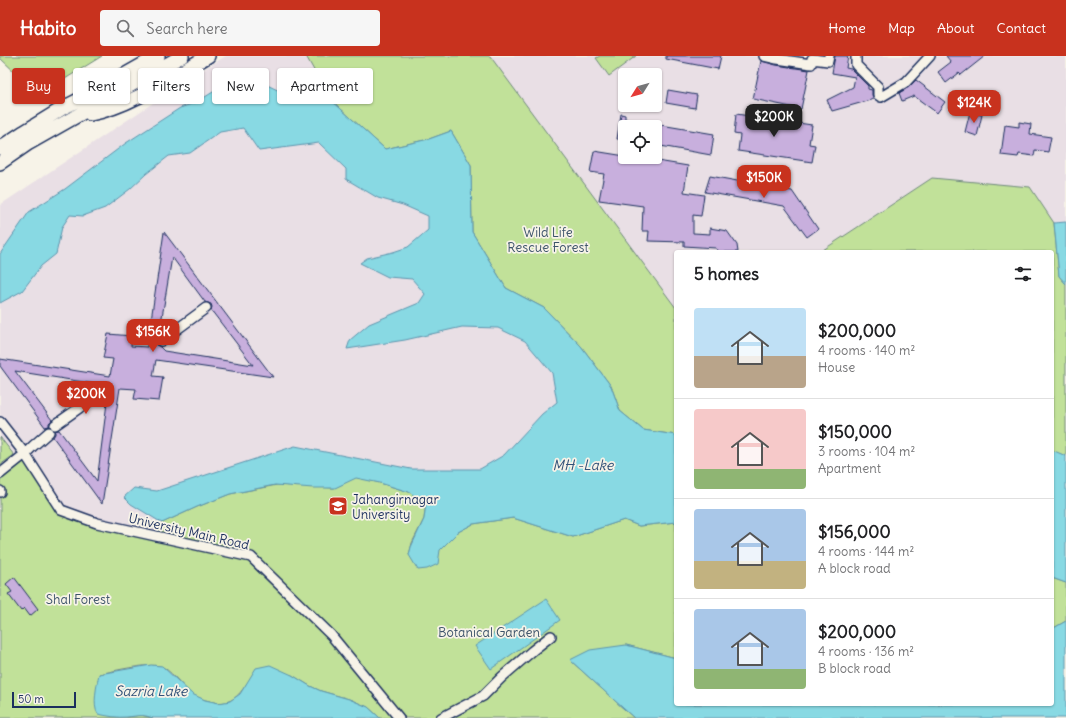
<!DOCTYPE html>
<meta charset="utf-8">
<style>
body{margin:0;font-family:Delius,sans-serif;background:#f6f6f6;color:#202124;height:100vh;display:flex;flex-direction:column;font-size:15px;white-space:nowrap}
*{box-sizing:border-box;margin:0}
p{font-size:13px;color:#757577}
.icon{flex:none;width:22px;height:22px;fill:none;stroke:currentColor;stroke-width:2;stroke-linecap:round;stroke-linejoin:round}
.map{position:relative;flex:1;overflow:hidden}
.sheet{position:absolute;left:674px;top:194px;width:380px;height:456px;display:flex;flex-direction:column;background:#fff;border-radius:4px;box-shadow:0 1px 3px #0004}
.sheet>*{flex:none}
.banner{position:absolute;left:12px;top:12px;width:380px;height:36px;display:flex;gap:8px}
.needle{width:26px;rotate:233deg}
.buttons{position:absolute;left:618px;top:12px;display:grid;gap:8px}
.buttons a{display:grid;place-items:center;width:44px;height:44px;border-radius:4px;background:#fff;box-shadow:0 1px 3px #0004;font-size:20px}
.scale{position:absolute;left:12px;bottom:10px;width:64px;box-sizing:border-box;padding-left:4px;border:2px solid #1b2f5e;border-top:0;font-size:11px;line-height:14px;white-space:nowrap;color:#1b2f5e;-webkit-text-stroke:3px #f7f3e8;paint-order:stroke}
.price{position:absolute;translate:-50% -34px;padding:0 9px;border-radius:8px;background:#c8321e;color:#fff;font-size:13px;line-height:26px;filter:drop-shadow(0 1px 2px #0008)}
.price::after{content:'';position:absolute;left:50%;top:24px;width:12px;height:9px;margin-left:-6px;background:inherit;clip-path:polygon(0 0,100% 0,50% 100%)}
.price.selected{background:#222;color:#fff}
ul{padding:0;list-style:none}
li{display:flex;align-items:center;gap:12px;height:100px;padding:0 20px}
li+li{border-top:1px solid #e0e0e0}
li span{display:grid;place-items:center;flex:none;width:112px;height:80px;border-radius:4px;color:#555}
li>.icon{margin-inline-start:auto}
span .icon{width:48px;height:48px;fill:#fffc;stroke-width:1}
li b{font-size:17px}
h2{display:flex;justify-content:space-between;align-items:center;height:48px;padding:0 20px;font-size:17px}
.tag{padding:0 14px;border-radius:4px;background:#fff;box-shadow:0 1px 3px #0004;font-size:14px;line-height:36px}
.tag.selected{background:#c8321e;color:#fff}
header{display:flex;align-items:center;gap:24px;box-sizing:border-box;height:56px;padding:0 20px;background:#c8321e;color:#fff}
header strong{font-size:19px}
nav{display:flex;gap:22px;margin-inline-start:auto;font-size:14px}
.search{width:280px;height:36px;background:#f6f6f6;display:flex;align-items:center;gap:10px;box-sizing:border-box;padding:0 14px;border-radius:4px;color:#757577;font-size:15px}
.map>svg:first-child{display:block}
.built{fill:#e9dfe5;fill-rule:evenodd}
.green{fill:#c1e199;stroke:#6e887c}
.water{fill:#88d9e3;stroke:#5c95ae}
.building{fill:#c8afdd;stroke:#1b2f5e;fill-rule:evenodd}
.lines{fill:none;stroke-linecap:round;stroke-linejoin:round}
.minor-casing{stroke:#1b2f5e;stroke-width:12}
.highway-casing{stroke:#1b2f5e;stroke-width:16}
.minor{stroke:#f7f3e8;stroke-width:9}
.highway{stroke:#f7f3e8;stroke-width:13}
.labels{text-anchor:middle;stroke-width:3.5;stroke-linejoin:round;paint-order:stroke}
.park-label{font-size:13px;fill:#3c536a;stroke:#f7f3e8}
.poi-label{font-size:13px;fill:#1b2f5e;stroke:#f7f3e8;text-anchor:start}
.street-label{font-size:13px;fill:#1b2f5e;stroke:#f7f3e8}
.water-label{font-size:14px;font-style:italic;fill:#315179;stroke:#f7f3e8}
</style>
<header>
<strong>Habito</strong>
<div class="search"><svg class="icon" aria-label="search" viewBox="0 0 24 24"><circle cx="10" cy="10" r="6"/><path d="M15 15l6 6"/></svg>Search here</div>
<nav><a>Home</a><a>Map</a><a>About</a><a>Contact</a></nav>
</header>
<div class="map">
<svg width="1066" height="662" viewBox="0 0 1066 662">
<rect width="100%" height="100%" fill="#f7f3e8"/>
<filter id="ink" filterUnits="userSpaceOnUse"><feTurbulence type="fractalNoise" baseFrequency=".025" numOctaves="2"/><feDisplacementMap in="SourceGraphic" scale="8" xChannelSelector="R" yChannelSelector="G"/><feConvolveMatrix kernelMatrix="1 2 1 2 8 2 1 2 1" color-interpolation-filters="sRGB"/></filter>
<g filter="url(#ink)">
<path class="built" d="M 226,0 L 1066,0 L 1066,662 L 0,662 L 0,149 L 201,15 ZM 625,19 L 655,19 L 655,49 L 625,49 ZM 625,71 L 655,71 L 655,101 L 625,101 ZM 676,196 L 1052,196 L 1052,648 L 676,648 Z"/>
<path class="green" d="M 0,0 L 102,0 L 39,39 L 0,2 Z
M 306,0 L 490,0 L 676,252 L 676,379 L 643,374 L 620,355 L 611,330 L 581,290 L 544,252 L 506,232 L 472,176 L 471,109 L 451,75 L 429,83 L 385,93 L 330,43 Z
M 600,0 L 636,0 L 609,20 L 596,2 Z
M 932,122 L 1030,131 L 1054,167 L 1059,220 L 1066,228 L 1066,400 L 1052,395 L 1052,196 L 820,196 Z
M 0,381 L 14,399 L 0,409 Z
M 25,398 L 61,454 L 155,480 L 162,467 L 197,451 L 230,438 L 277,429 L 334,432 L 356,421 L 380,427 L 412,437 L 426,447 L 424,463 L 412,487 L 409,499 L 440,494 L 458,476 L 473,468 L 513,462 L 573,481 L 624,464 L 639,470 L 676,466 L 676,602 L 626,589 L 570,604 L 634,662 L 380,662 L 368,651 L 349,643 L 321,635 L 310,630 L 292,619 L 248,626 C 237,642 230,650 210,645 C 204,644 195,641 190,637 C 183,631 169,612 160,610 C 147,607 113,615 99,618 L 127,661 L 141,659 L 153,662 L 0,662 L 0,418 Z
M 1052,522 L 1066,527 L 1066,565 L 1052,573 Z"/>
<path class="water" d="M 265,28 L 290,40 L 311,46 L 330,43 L 385,93 L 429,83 L 451,75 L 471,109 L 472,176 L 506,232 L 544,252 L 581,290 L 611,330 L 620,355 L 643,374 L 676,379 L 676,466 L 639,470 L 624,464 L 573,481 L 513,462 L 473,468 L 458,476 L 440,494 L 438,508 L 427,513 L 418,514 L 409,499 L 411,491 L 424,463 L 426,447 L 409,436 L 380,427 L 356,422 L 335,432 L 313,432 L 275,429 L 230,438 L 197,451 L 162,467 L 131,448 L 124,441 L 134,432 L 157,435 L 295,390 L 411,413 L 480,413 L 504,399 L 542,358 L 557,346 L 552,317 L 525,285 L 498,272 L 462,271 L 405,284 L 347,293 L 350,284 L 369,268 L 419,247 L 425,238 L 412,223 L 388,221 L 360,207 L 367,202 L 393,196 L 408,191 L 428,174 L 428,160 L 403,149 L 378,142 L 346,123 L 346,113 L 319,87 L 259,95 L 243,72 L 220,76 L 190,97 L 169,100 L 146,118 L 130,133 L 105,152 L 83,160 L 70,159 L 62,171 L 56,198 L 41,210 L 22,235 L 0,247 L 0,198 L 29,156 L 65,133 L 126,87 L 180,52 L 197,46 L 213,36 L 225,31 L 250,34 Z
M 1066,166 L 1066,228 L 1059,220 L 1054,167 Z
M 1052,394 L 1066,400 L 1066,527 L 1052,522 Z
M 546,543 L 560,564 L 491,613 L 475,590 Z
M 1066,565 L 1066,662 L 634,662 L 570,604 L 590,594 L 626,589 L 676,602 L 676,648 L 1052,648 L 1052,573 Z
M 151,609 L 162,610 L 192,638 L 205,644 L 219,647 L 230,645 L 240,638 L 256,612 L 270,609 L 292,619 L 310,630 L 321,635 L 349,643 L 368,651 L 380,662 L 153,662 C 142,658 138,660 127,661 C 117,662 107,660 98,658 C 92,650 97,628 99,618 Z"/>
<path class="building" d="M 666,0 L 721,0 L 718,13 L 666,3 Z
M 835,0 L 848,0 L 846,12 L 851,13 L 868,30 L 868,33 L 872,34 L 872,39 L 874,43 L 832,55 L 827,44 L 853,31 L 855,21 L 832,17 Z
M 946,0 L 985,0 L 961,19 L 959,17 L 946,27 L 938,16 L 951,6 Z
M 761,5 L 776,9 L 809,14 L 801,53 L 753,43 Z
M 916,24 L 945,46 L 937,57 L 914,40 L 902,45 L 899,37 L 909,31 Z
M 668,34 L 697,39 L 695,52 L 666,47 Z
M 970,56 L 982,59 L 977,80 L 965,76 Z
M 621,58 L 625,59 L 625,63 L 653,67 L 652,71 L 625,71 L 625,84 L 617,83 Z
M 736,58 L 812,69 L 809,88 L 815,89 L 812,106 L 738,95 L 740,79 L 734,78 Z
M 1019,66 L 1031,68 L 1030,78 L 1051,81 L 1048,96 L 1035,94 L 1034,100 L 1019,98 L 1018,101 L 1001,99 L 1005,69 L 1019,71 Z
M 655,68 L 714,78 L 711,99 L 655,89 Z
M 594,95 L 625,100 L 625,101 L 633,101 L 688,110 L 684,136 L 704,139 L 701,160 L 693,159 L 693,177 L 710,178 L 710,172 L 727,175 L 737,189 L 738,196 L 719,196 L 716,192 L 684,190 L 684,186 L 648,185 L 649,175 L 642,175 L 643,150 L 599,144 L 604,118 L 590,116 Z
M 710,120 L 792,135 L 818,173 L 807,181 L 784,150 L 705,136 Z
M 164,176 L 273,321 L 156,304 L 153,320 L 163,321 L 159,345 L 134,343 L 136,333 L 120,332 L 102,448 L 53,381 L 55,378 L 55,375 L 59,374 L 97,425 L 108,339 L 111,336 L 112,333 L 111,329 L 106,327 L 102,329 L 15,315 L 52,364 L 49,367 L 49,370 L 45,371 L 0,310 L 0,303 L 110,320 L 113,303 L 103,302 L 108,278 L 132,280 L 131,290 L 147,291 ZM 172,201 L 205,246 L 211,248 L 212,251 L 211,254 L 253,309 L 164,295 L 160,291 L 156,289 L 155,286 L 155,283 L 159,279 Z
M 14,521 L 38,553 L 30,560 L 24,552 L 21,555 L 8,538 L 12,536 L 6,528 Z"/>
<g class="lines">
<g class="minor-casing">
<path id="minor" d="M 764,0 L 777,3 L 777,0
M 856,0 L 856,9 L 878,31 L 878,39 L 881,41 L 906,26 L 930,0
M 777,3 L 811,8 L 812,3 L 828,5 L 829,0
M 161,285 L 206,252
M 0,366 L 25,398 L 61,454 L 97,467 L 251,501 L 331,579 L 399,662
M 55,369 L 106,333
M 0,418 L 25,398 L 33,390 L 49,376
M 0,435 L 0,436
M 441,662 L 483,640 L 502,621 L 532,595 L 551,580"/>
</g>
<g class="highway-casing">
<path id="highway" d="M 90,58 C 130,51 172,21 208,0
M 0,92 L 24,76 L 63,52 L 98,34 L 158,0
M 0,107 L 29,87 L 182,0"/>
</g>
<use href="#minor" class="minor"/>
<use href="#highway" class="highway"/>
</g>
</g>
<defs>
<g id="university-square" transform="scale(1)"><rect x="-9" y="-9" width="18" height="18" rx="4" fill="#c8321e" stroke="#f7f3e8"/><path d="M0-5L7-2L0 1L-7-2ZM-4 1L0 2.5L4 1V4Q0 6-4 4Z" fill="#fff"/></g>
</defs>
<g fill-rule="evenodd">
<use href="#university-square" x="338" y="450"/>
</g>
<g class="labels">
<g class="park-label">
<text x="548" y="181">Wild Life<tspan x="548" dy="15">Rescue Forest</tspan></text>
<text x="78" y="548">Shal Forest</text>
<text x="489" y="581">Botanical Garden</text>
</g>
<g class="poi-label">
<text x="352" y="448">Jahangirnagar<tspan x="352" dy="15">University</tspan></text>
</g>
<g class="street-label">
<text transform="translate(189 475) rotate(13)" y="5">University Main Road</text>
</g>
<g class="water-label">
<text x="583" y="414">MH -Lake</text>
<text x="151" y="640">Sazria Lake</text>
</g>
</g>
</svg>
<div class="buttons">
<a><svg class="needle" viewBox="-14 -14 28 28"><path d="M0-13l5 13h-10z" fill="#e53935"/><path d="M0 13l5-13h-10z" fill="#757577"/></svg></a>
<a><svg class="icon" aria-label="locate" viewBox="0 0 24 24"><circle cx="12" cy="12" r="6"/><path d="M12 2v4M12 18v4M2 12h4M18 12h4"/></svg></a>
</div>
<div class="scale">50 m</div>
<b class="price" style="left:974px;top:68px">$124K</b>
<b class="price selected" style="left:774px;top:82px">$200K</b>
<b class="price" style="left:764px;top:143px">$150K</b>
<b class="price" style="left:153px;top:297px">$156K</b>
<b class="price" style="left:86px;top:359px">$200K</b>
<div class="banner">
<a class="tag selected">Buy</a>
<a class="tag">Rent</a>
<a class="tag">Filters</a>
<a class="tag">New</a>
<a class="tag">Apartment</a>
</div>
<section class="sheet">
<h2>5 homes<svg class="icon" aria-label="filters" viewBox="0 0 24 24"><path d="M4 7h16M4 17h16"/><circle cx="9" cy="7" r="2"/><circle cx="15" cy="17" r="2"/></svg></h2>
<ul>
<li><span style="background:linear-gradient(#bfe0f5 60%,#b9a48a 0)"><svg class="icon" aria-label="home" viewBox="0 0 24 24"><path d="M3 11l9-7 9 7M6 9v11h12V9"/></svg></span><div><b>$200,000</b><p>4 rooms · 140 m²</p><p>House</p></div></li>
<li><span style="background:linear-gradient(#f6c9c9 75%,#8fb573 0)"><svg class="icon" aria-label="home" viewBox="0 0 24 24"><path d="M3 11l9-7 9 7M6 9v11h12V9"/></svg></span><div><b>$150,000</b><p>3 rooms · 104 m²</p><p>Apartment</p></div></li>
<li><span style="background:linear-gradient(#a9c7e8 65%,#c2b280 0)"><svg class="icon" aria-label="home" viewBox="0 0 24 24"><path d="M3 11l9-7 9 7M6 9v11h12V9"/></svg></span><div><b>$156,000</b><p>4 rooms · 144 m²</p><p>A block road</p></div></li>
<li><span style="background:linear-gradient(#a9c7e8 75%,#8fb573 0)"><svg class="icon" aria-label="home" viewBox="0 0 24 24"><path d="M3 11l9-7 9 7M6 9v11h12V9"/></svg></span><div><b>$200,000</b><p>4 rooms · 136 m²</p><p>B block road</p></div></li>
</ul>
</section>
</div>
